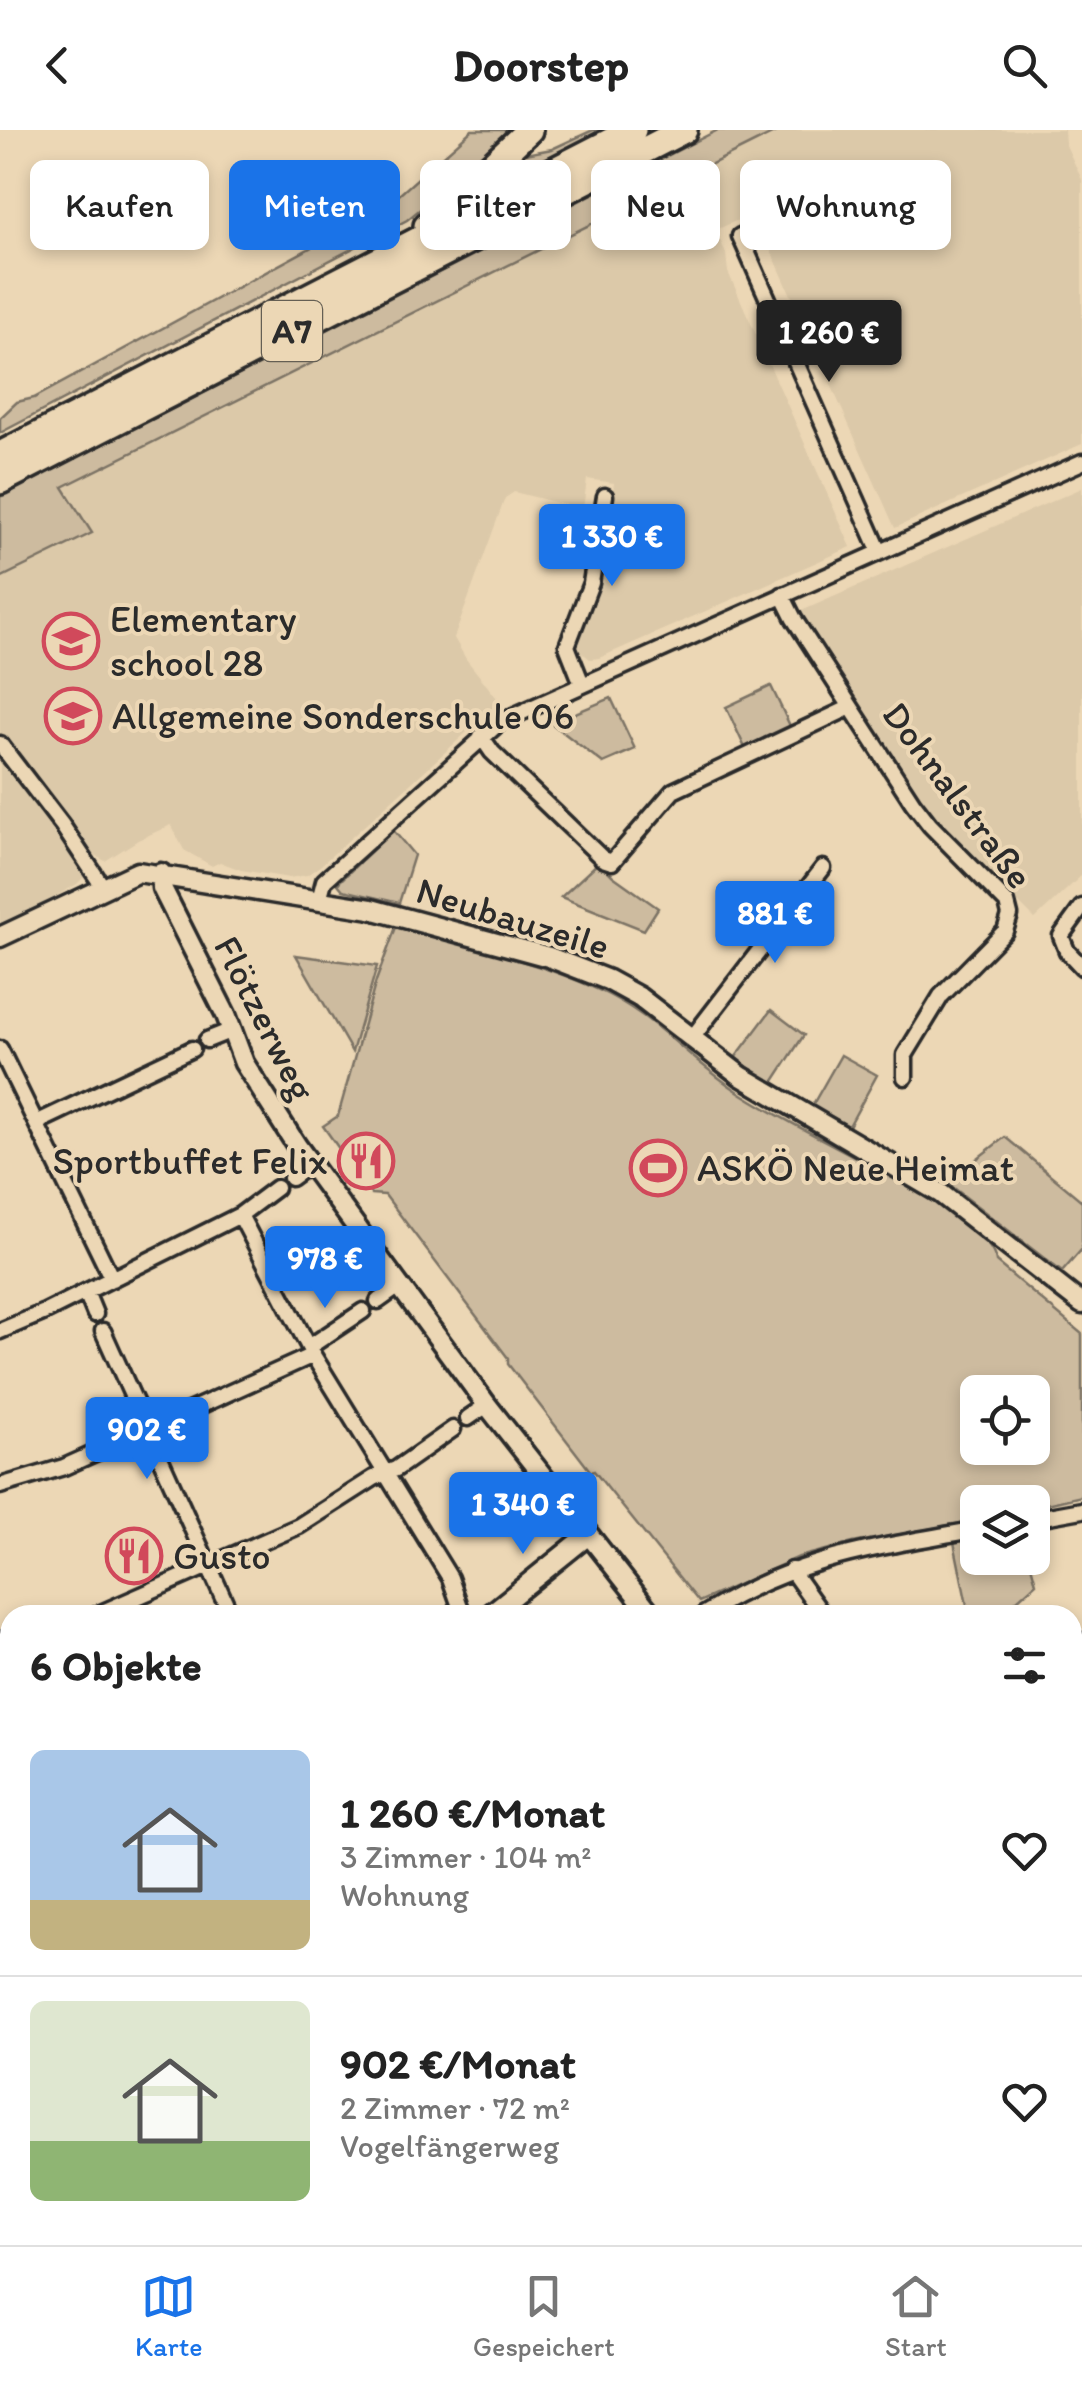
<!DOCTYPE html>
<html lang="de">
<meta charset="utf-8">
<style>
body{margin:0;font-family:Itim,sans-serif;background:#f2f2f2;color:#222;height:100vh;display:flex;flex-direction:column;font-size:38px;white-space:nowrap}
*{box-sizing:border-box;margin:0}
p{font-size:32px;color:#767676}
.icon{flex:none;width:55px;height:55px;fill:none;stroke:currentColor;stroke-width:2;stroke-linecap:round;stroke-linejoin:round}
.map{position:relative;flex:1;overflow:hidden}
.details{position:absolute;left:0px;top:1475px;width:1082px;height:640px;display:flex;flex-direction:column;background:#fff;border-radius:30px 30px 0 0;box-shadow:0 5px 15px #0003}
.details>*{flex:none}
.banner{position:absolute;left:30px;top:30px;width:1022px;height:90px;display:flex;gap:20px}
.fabs{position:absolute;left:960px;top:1245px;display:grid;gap:20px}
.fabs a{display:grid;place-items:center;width:90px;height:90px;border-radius:15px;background:#fff;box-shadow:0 5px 15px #0003;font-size:50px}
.price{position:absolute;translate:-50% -85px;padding:0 22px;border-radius:10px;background:#1a73e8;color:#fff;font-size:32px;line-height:65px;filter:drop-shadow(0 2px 5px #0008)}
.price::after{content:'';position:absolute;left:50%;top:60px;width:30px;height:22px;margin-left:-15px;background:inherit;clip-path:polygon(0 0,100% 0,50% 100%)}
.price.on{background:#222;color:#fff}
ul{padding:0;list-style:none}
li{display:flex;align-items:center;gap:30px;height:250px;padding:0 30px}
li+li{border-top:2px solid #e0e0e0}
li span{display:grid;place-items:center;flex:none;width:280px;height:200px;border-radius:15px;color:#555}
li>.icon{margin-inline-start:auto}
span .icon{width:120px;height:120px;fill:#fffc;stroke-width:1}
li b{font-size:42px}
h2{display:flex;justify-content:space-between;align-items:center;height:120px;padding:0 30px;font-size:42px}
.tag{padding:0 35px;border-radius:15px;background:#fff;box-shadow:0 5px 15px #0003;font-size:35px;line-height:90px}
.tag.on{background:#1a73e8;color:#fff}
header{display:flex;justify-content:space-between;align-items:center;height:130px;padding:0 30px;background:#fff;font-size:45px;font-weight:800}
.tabs{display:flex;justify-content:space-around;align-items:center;height:140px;border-top:2px solid #e0e0e0;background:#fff;font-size:28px;color:#767676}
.tabs a{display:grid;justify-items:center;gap:5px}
.tabs .on{color:#1a73e8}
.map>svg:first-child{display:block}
.built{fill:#dcc9a9}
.green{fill:#cdbb9f;stroke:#7c7365;stroke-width:2.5;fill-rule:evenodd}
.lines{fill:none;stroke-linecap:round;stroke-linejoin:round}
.minor-casing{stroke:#2b2b2b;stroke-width:21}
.tertiary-casing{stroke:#2b2b2b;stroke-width:25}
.motorway-casing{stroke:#2b2b2b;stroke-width:32}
.minor{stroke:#ecd7b5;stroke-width:14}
.tertiary{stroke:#ecd7b5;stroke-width:18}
.motorway{stroke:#ecd7b5;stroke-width:25}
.labels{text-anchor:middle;stroke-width:8;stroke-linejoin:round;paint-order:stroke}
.shield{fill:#ecd7b5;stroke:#655f54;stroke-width:2.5}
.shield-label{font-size:35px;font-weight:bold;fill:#2b2b2b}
.poi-label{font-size:38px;fill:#2b2b2b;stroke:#ecd7b5;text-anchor:start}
.street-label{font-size:38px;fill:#2b2b2b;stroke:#ecd7b5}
</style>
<header><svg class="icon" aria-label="back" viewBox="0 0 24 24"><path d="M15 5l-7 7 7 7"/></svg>Doorstep<svg class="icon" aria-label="search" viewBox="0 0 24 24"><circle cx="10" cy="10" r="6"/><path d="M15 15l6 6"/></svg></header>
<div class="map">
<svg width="1082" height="2115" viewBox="0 0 1082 2115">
<rect width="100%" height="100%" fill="#ecd7b5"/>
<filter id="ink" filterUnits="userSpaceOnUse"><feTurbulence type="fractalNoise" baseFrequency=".01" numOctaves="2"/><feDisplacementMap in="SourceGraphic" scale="20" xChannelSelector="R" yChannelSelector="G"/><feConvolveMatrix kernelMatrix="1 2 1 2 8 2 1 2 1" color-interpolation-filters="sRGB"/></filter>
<g filter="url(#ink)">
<path class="built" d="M 780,0 L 1064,0 L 1065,13 L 1082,50 L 1082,314 L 895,398 L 770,118 L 762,110 L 749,85 L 716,100 L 726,124 L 728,142 L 851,417 L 599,528 L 590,529 L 580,521 L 579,513 L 607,436 L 604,434 L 614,353 L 587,349 L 583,379 L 514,362 L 505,368 L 454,508 L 466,529 L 500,572 L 320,736 L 307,745 L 289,748 L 241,740 L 220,732 L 212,736 L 184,720 L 171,695 L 138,710 L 105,731 L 93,724 L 0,602 L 0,448 L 92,403 L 63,357 L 140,316 Z
M 1082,358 L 1082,745 L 1035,789 L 929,683 L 799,482 Z
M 0,624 L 89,742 L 77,754 L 46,772 L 0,794 Z
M 1073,1715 L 1082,1720 L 1082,1843 L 1073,1831 Z
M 116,2105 L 247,2105 L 237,2115 L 127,2115 Z"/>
<path class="green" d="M 472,0 L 508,0 L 472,37 L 407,90 L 0,303 L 0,288 L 17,272 L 34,268 L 358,92 L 399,65 Z
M 593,0 L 605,0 L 461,74 L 515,26 L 552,19 Z
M 718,0 L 780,0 L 63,357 L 92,403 L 0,448 L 0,367 Z
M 771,556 L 791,598 L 746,620 L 726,577 Z
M 611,568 L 635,619 L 603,633 L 551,593 Z
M 393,700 L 414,725 L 399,773 L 343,760 L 338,754 L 340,751 Z
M 599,732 L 613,746 L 658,778 L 644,800 L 561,767 Z
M 396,797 C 464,816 535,830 599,860 C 651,883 687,927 733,958 C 782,991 836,1015 886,1044 C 912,1059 993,1101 996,1132 L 1082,1204 L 1082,1366 L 1033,1377 L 1032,1372 L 978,1372 L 977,1390 L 853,1413 L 799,1427 L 699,1472 L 594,1341 L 591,1342 L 508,1234 L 508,1228 L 385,1065 L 371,1064 L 323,996 L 338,986 L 376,851 ZM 978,1262 L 1032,1262 L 1032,1318 L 978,1318 Z
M 296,825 L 377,836 L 352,922 Z
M 771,880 L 804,905 L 772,954 L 735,928 Z
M 841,925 L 877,945 L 849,996 L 812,976 Z
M 1005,1007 L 1082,1071 L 1082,1119 L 1062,1142 L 950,1055 L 965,1038 Z
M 977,1408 L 978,1428 L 1029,1428 L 1036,1453 L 1006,1480 L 1010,1485 L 969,1485 L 954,1412 Z"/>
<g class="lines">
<g class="minor-casing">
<path id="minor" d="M 740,106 L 880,422
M 782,465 L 794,489 L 913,673 L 930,695 L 1007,773 L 1010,785 L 1005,801 L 941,866 L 905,925 L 905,947
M 582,554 L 567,516 L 591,453 L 605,366
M 481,606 L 492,622 L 603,729 L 612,732 L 673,661 L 851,577
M 0,614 L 62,695 L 103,757
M 319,770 L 324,751 L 500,592 L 1082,332
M 1082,777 L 1061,806 L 1067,821 L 1082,837
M 692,908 L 823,738
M 207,910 L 232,900
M 0,919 L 112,1149
M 36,993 L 192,919
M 291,1048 L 310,1034
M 240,1085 L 313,1225 L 450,1448 L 463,1485
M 86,1162 L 95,1184
M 378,1171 L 399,1156
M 0,1201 L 45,1182 L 240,1085 L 276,1058
M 103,1201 L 231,1485
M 309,1217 L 363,1181
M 468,1288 L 487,1275
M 0,1356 L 64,1337 L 313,1225
M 1032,1389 L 1082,1380
M 791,1440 L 823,1485
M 96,1485 L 299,1396 L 374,1348 L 396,1339 L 453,1299
M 703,1485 C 793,1428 875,1418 978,1399
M 0,1510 L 10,1508
M 1072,1639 L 1082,1644
M 0,1869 L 10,1867
M 1072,1943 L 1082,1955
M 1072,1977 L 1082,1968
M 104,2105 L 115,2115
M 697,2105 L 706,2115
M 73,2115 L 86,2105
M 248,2115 L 257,2105
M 719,2115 L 730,2105
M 919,2115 L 930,2105"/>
</g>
<g class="tertiary-casing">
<path id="tertiary" d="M 161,743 L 162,758 L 226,885 L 244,933 L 297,1016 L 487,1275 L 652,1485
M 0,807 L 138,742 L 371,779 L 549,827 L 608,850 L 639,867 L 741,946 L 940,1063 L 1082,1174
M 489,1485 L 587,1406
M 1072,1529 L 1082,1513
M 0,1701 L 10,1699
M 475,2115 L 485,2105"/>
</g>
<g class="motorway-casing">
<path id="motorway" d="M 427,96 L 529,0
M 0,325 L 633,0
M 0,351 L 684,0"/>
</g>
<use href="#minor" class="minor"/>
<use href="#tertiary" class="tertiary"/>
<use href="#motorway" class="motorway"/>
</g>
</g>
<defs>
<g id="school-ring" transform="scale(2.875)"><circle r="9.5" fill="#ecd7b5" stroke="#d1495b" stroke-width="1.5"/><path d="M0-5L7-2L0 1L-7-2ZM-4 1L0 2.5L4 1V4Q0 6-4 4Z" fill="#d1495b"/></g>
<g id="restaurant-ring" transform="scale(2.875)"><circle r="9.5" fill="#ecd7b5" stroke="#d1495b" stroke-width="1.5"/><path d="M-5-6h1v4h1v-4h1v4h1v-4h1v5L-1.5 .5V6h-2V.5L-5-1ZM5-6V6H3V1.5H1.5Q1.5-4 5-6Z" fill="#d1495b"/></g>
<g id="stadium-ring" transform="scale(2.875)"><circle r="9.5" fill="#ecd7b5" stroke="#d1495b" stroke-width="1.5"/><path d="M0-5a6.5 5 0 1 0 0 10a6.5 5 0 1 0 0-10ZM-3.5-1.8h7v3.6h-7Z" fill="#d1495b"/></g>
</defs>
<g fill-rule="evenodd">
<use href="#school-ring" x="71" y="511"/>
<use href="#school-ring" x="73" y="586"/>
<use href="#restaurant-ring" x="366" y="1031"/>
<use href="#stadium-ring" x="658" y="1038"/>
<use href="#restaurant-ring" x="134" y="1426"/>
</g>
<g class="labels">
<rect class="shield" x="262" y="171" width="60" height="60" rx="8"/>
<g class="shield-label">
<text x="292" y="213">A7</text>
</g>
<g class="poi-label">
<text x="110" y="502">Elementary<tspan x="110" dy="44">school 28</tspan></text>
<text x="112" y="599">Allgemeine Sonderschule 06</text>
<text x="327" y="1044" text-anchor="end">Sportbuffet Felix</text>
<text x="697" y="1051">ASKÖ Neue Heimat</text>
<text x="173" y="1439">Gusto</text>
</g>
<g class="street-label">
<text transform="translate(958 665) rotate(53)" y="13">Dohnalstraße</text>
<text transform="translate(513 788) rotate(17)" y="13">Neubauzeile</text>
<text transform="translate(265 888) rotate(63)" y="13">Flötzerweg</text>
</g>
</g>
</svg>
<div class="fabs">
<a><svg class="icon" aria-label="locate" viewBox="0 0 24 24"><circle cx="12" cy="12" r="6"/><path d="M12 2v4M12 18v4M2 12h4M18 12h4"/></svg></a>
<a><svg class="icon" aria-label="layers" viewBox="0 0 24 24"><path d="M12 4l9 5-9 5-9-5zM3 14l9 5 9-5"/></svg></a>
</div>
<b class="price on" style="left:829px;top:255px">1 260 €</b>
<b class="price" style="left:612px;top:459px">1 330 €</b>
<b class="price" style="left:775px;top:836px">881 €</b>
<b class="price" style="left:325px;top:1181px">978 €</b>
<b class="price" style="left:147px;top:1352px">902 €</b>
<b class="price" style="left:523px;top:1427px">1 340 €</b>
<div class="banner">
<a class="tag">Kaufen</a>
<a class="tag on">Mieten</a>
<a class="tag">Filter</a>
<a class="tag">Neu</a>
<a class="tag">Wohnung</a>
</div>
<section class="details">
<h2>6 Objekte<svg class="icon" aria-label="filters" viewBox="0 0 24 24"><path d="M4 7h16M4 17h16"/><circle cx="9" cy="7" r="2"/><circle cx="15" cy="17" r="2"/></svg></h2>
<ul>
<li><span style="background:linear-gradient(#a9c7e8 75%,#c2b280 0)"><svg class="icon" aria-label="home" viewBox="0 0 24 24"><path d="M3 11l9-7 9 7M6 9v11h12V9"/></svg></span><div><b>1 260 €/Monat</b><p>3 Zimmer · 104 m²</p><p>Wohnung</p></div><svg class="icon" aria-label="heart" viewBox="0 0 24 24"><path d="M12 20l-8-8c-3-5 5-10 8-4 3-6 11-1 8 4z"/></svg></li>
<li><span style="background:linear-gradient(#dfe7d0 70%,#8fb573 0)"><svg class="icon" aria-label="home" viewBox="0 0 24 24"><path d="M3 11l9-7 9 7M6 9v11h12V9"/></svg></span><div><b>902 €/Monat</b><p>2 Zimmer · 72 m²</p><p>Vogelfängerweg</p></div><svg class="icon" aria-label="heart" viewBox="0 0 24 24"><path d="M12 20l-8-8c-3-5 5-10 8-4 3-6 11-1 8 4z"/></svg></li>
</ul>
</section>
</div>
<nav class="tabs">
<a class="on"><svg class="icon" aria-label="map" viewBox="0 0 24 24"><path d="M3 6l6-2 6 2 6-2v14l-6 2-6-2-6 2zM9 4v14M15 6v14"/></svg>Karte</a>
<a><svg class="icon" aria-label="saved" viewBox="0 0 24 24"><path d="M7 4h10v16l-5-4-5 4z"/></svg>Gespeichert</a>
<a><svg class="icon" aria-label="home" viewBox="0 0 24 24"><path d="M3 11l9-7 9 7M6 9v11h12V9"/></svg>Start</a>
</nav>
